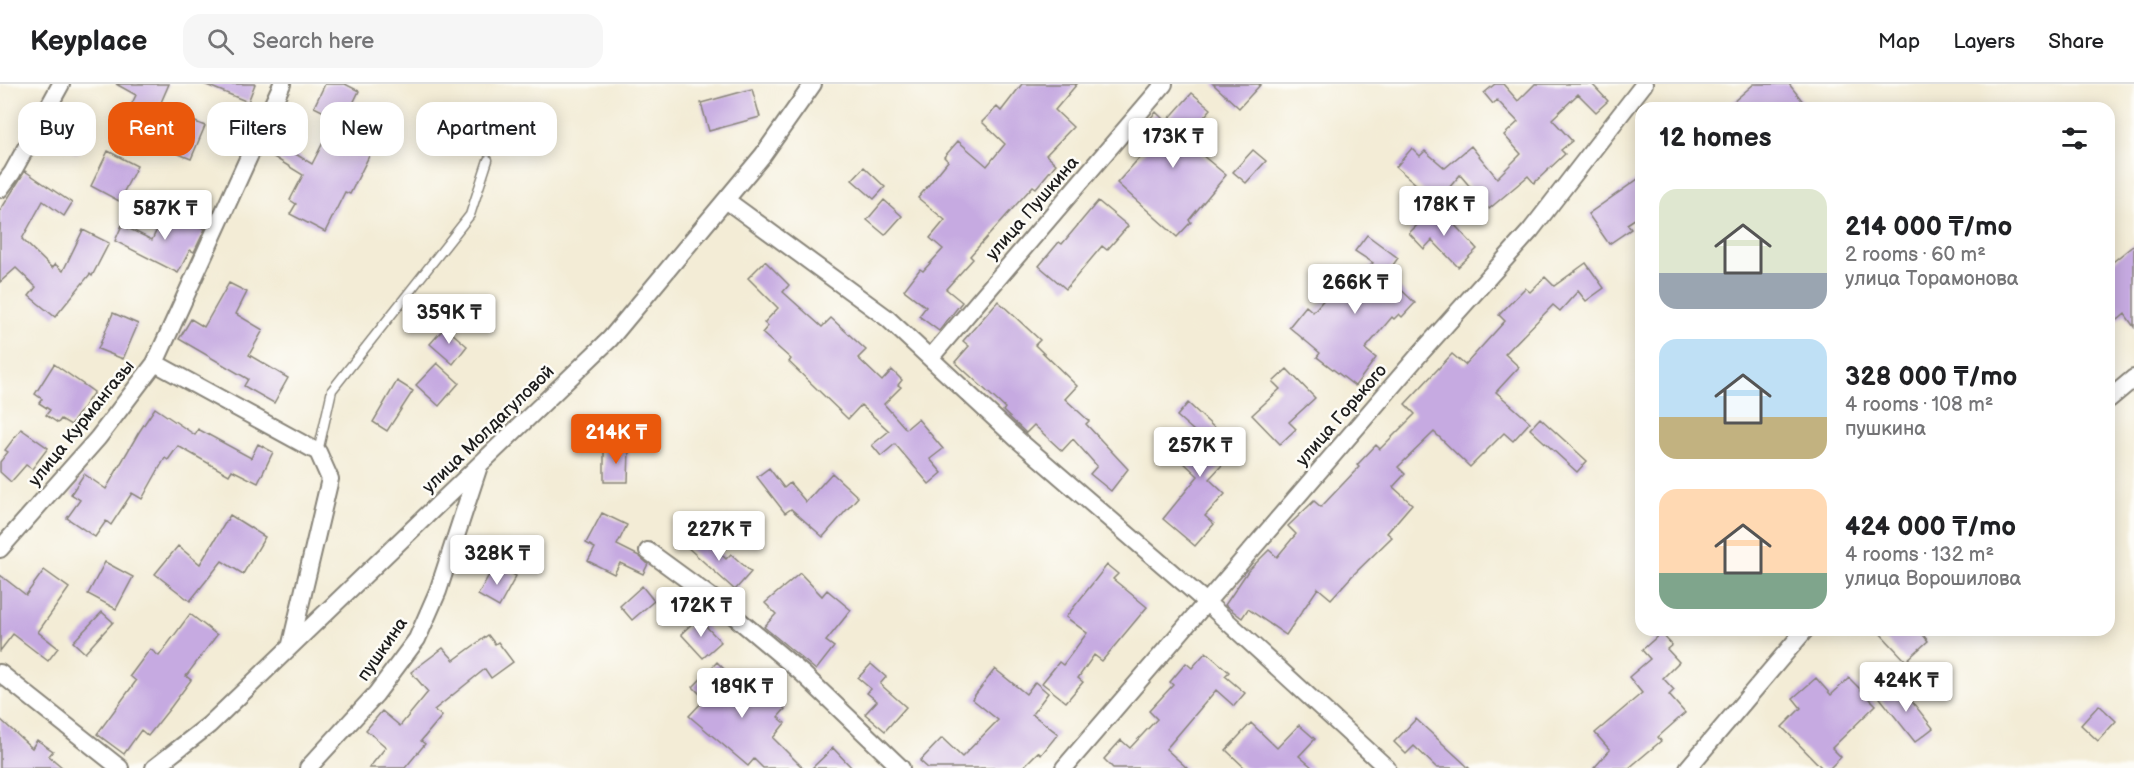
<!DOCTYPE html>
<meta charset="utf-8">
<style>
body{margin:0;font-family:"Balsamiq Sans",sans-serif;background:#f6f6f6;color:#202124;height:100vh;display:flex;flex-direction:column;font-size:22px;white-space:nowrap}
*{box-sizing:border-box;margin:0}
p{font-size:20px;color:#757577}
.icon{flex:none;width:33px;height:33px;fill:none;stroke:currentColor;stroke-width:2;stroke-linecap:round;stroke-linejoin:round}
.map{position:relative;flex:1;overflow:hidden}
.side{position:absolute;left:1635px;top:18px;width:480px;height:534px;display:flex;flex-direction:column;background:#fff;border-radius:18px;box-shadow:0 3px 15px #0003}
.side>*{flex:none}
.guide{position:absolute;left:18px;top:18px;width:570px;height:54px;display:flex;gap:12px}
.price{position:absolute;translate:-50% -51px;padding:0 14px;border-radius:6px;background:#fff;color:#222;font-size:20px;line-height:39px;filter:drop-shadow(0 2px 3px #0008)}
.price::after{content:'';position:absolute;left:50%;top:36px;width:18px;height:14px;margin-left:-9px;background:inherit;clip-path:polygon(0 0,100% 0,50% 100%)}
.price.current{background:#ea580c;color:#fff}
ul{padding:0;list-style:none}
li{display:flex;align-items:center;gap:18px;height:150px;padding:0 24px}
li span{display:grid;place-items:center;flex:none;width:168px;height:120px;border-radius:18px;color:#555}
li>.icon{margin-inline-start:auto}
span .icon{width:72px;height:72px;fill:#fffc;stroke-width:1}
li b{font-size:26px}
h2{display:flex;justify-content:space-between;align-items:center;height:72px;padding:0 24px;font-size:26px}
.tag{padding:0 21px;border-radius:18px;background:#fff;box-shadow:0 3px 15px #0003;font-size:21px;line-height:54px}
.tag.current{background:#ea580c;color:#fff}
header{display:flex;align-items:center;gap:36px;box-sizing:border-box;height:84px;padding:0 30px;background:#fff;border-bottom:2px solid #e0e0e0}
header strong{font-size:28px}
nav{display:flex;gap:33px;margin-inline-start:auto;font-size:21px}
.search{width:420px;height:54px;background:#f6f6f6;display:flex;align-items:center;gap:15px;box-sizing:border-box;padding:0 21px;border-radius:18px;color:#757577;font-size:22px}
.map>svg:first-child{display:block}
.building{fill:#c6aae1}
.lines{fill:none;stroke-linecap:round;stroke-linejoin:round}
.lane-casing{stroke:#888479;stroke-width:11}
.street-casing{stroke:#888479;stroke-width:20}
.lane{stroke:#fff;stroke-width:8}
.street{stroke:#fff;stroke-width:16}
.labels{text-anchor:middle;stroke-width:5;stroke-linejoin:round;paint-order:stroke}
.street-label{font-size:18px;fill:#1c1c1c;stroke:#fdfcf7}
</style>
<header>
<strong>Keyplace</strong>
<div class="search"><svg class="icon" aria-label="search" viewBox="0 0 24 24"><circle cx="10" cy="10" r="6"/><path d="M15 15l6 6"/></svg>Search here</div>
<nav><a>Map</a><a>Layers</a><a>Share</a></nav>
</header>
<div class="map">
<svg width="2134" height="684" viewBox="0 0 2134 684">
<rect width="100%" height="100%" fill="#fdfcf7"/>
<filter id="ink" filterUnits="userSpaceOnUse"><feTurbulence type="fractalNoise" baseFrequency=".0167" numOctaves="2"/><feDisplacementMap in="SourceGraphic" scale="12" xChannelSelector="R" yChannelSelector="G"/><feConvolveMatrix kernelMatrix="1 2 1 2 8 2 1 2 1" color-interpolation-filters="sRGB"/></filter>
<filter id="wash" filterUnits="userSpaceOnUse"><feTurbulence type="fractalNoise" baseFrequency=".008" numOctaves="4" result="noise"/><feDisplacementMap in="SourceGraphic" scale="24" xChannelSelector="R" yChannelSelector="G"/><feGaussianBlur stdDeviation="1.35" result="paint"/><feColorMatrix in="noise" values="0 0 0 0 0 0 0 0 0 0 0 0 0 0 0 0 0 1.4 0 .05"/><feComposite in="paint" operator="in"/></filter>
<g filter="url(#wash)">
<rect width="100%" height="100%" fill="#f3ecd6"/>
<g id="blocks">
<path class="building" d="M 116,0 L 169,0 L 159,23 L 205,42 L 191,75 L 159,62 L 160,60 L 122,40 L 136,11 Z
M 204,0 L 255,0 L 248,18 Z
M 325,0 L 345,0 L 359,7 L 344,38 L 314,23 Z
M 1022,0 L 1077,0 L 1055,26 L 1073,43 L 1046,71 L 1056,80 L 1036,104 L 1033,102 L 970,172 L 973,175 L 946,205 L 962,218 L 939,247 L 919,232 L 926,223 L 904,206 L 920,185 L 923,187 L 943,165 L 930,154 L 945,136 L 918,114 L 948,77 L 944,73 L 958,57 L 987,82 L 1005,60 L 982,38 L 997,23 L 1001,27 Z
M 1213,0 L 1261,0 L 1239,24 Z
M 1495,0 L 1503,0 L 1518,17 L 1535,0 L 1592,0 L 1608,17 L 1596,28 L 1578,10 L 1552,35 L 1572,57 L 1561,66 L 1565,70 L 1534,99 L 1528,92 L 1489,125 L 1460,91 L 1437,118 L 1396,83 L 1412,64 L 1420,72 L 1425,67 L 1445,84 L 1471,62 L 1497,94 L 1521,70 L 1504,51 L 1518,38 L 1497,16 L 1493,20 L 1484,9 Z
M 1754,0 L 1789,0 L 1808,24 L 1726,24 Z
M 752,5 L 760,33 L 709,47 L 701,19 Z
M 1192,9 L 1211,25 L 1184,56 L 1226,91 L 1189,136 L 1191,138 L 1177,153 L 1117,99 L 1157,54 L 1144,41 L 1156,28 L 1166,38 Z
M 62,20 L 96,37 L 77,70 L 46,53 Z
M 330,45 L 372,66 L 350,110 L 345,108 L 325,148 L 290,130 L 296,120 L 290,116 L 303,91 L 272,72 L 279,60 L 312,80 Z
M 1253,66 L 1266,77 L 1246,99 L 1233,88 Z
M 108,67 L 137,82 L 119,117 L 91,102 Z
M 864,83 L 885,103 L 874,115 L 852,96 Z
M 25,87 L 72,119 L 64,132 L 43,117 L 22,155 L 52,184 L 55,180 L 63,187 L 83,146 L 109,159 L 92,192 L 90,190 L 55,233 L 29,212 L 36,203 L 16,184 L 0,198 L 0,127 Z
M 1641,93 L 1641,131 L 1627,140 L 1631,145 L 1609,160 L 1588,130 Z
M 884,116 L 902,132 L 885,151 L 867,136 Z
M 1098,117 L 1128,142 L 1107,166 L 1102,162 L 1066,205 L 1039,182 L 1059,158 L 1062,160 Z
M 1437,122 L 1477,165 L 1458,183 L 1432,156 L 1424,165 L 1409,149 Z
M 166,126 L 205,145 L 194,168 L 190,166 L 178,189 L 115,157 L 122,141 L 152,156 Z
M 1367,151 L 1398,174 L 1386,191 L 1415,219 L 1402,233 L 1399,230 L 1394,235 L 1392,233 L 1365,265 L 1376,274 L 1355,302 L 1317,273 L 1320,269 L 1289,243 L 1306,222 L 1313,228 L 1341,196 L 1350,204 L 1373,179 L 1355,167 Z
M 2134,161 L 2134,243 L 2125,230 L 2118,236 L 2109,224 L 2109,181 Z
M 765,177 L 789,201 L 783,208 L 822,243 L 831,234 L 866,266 L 858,274 L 882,297 L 892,286 L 902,296 L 898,301 L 901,303 L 884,320 L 906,345 L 918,335 L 943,365 L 930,375 L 942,389 L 929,400 L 895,360 L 881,372 L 872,361 L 889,347 L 861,321 L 848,335 L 789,278 L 791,275 L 762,249 L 768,242 L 764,239 L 778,224 L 748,194 Z
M 1586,179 L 1604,204 L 1586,217 L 1578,207 L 1560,227 L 1553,221 L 1505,270 L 1519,283 L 1496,308 L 1530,338 L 1513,357 L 1504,349 L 1470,383 L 1434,348 L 1398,383 L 1405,390 L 1393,403 L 1412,420 L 1387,449 L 1392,453 L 1352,492 L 1331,515 L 1318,504 L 1286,551 L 1248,525 L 1242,534 L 1225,521 L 1248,487 L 1269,466 L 1277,473 L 1296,450 L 1288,442 L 1314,417 L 1321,423 L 1359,383 L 1357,381 L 1376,361 L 1380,365 L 1415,330 L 1405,320 L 1452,270 L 1465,281 L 1505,237 L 1499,231 L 1525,204 L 1530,208 L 1545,193 L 1554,202 Z
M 229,199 L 247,208 L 236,230 L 263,246 L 249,271 L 288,294 L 274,319 L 244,302 L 248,295 L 179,255 L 191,235 L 204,243 Z
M 998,217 L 1040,256 L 1035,261 L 1077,302 L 1065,315 L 1089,337 L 1086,340 L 1128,385 L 1111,407 L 1090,390 L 1097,382 L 1073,355 L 1062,367 L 1034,341 L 1026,349 L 1003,327 L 1005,324 L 955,278 L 969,262 L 963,257 Z
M 113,229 L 138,240 L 123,275 L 98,265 Z
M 445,243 L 467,262 L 453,280 L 430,260 Z
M 437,279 L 459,299 L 439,322 L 416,301 Z
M 54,280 L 94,308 L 71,341 L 61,335 L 58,339 L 46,331 L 50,326 L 39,319 L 42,315 L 35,310 Z
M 1287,285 L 1315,314 L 1289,338 L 1296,345 L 1280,360 L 1252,331 L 1280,305 L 1273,298 Z
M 397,297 L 413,307 L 387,347 L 373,338 Z
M 1188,319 L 1237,365 L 1209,395 L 1225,410 L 1205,432 L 1214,440 L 1195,462 L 1163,435 L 1198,392 L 1181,376 L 1202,354 L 1177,332 Z
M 155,324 L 195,351 L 198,345 L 251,374 L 258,360 L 273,368 L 258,399 L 232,386 L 229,391 L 178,362 L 168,376 L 165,374 L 142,415 L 132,409 L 111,441 L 106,437 L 95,453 L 67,434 L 80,416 L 71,410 L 84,390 L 106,405 L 139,348 Z
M 1540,334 L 1587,377 L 1577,388 L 1530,345 Z
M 21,345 L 48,364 L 32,385 L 26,381 L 11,398 L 0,388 L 0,378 L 8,368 L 5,366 Z
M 604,364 L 629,365 L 628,398 L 604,398 Z
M 769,384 L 784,404 L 790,399 L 806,418 L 832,389 L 858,413 L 823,453 L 791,425 L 785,429 L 757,393 Z
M 602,429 L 627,441 L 617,461 L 639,472 L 648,480 L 643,490 L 620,479 L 614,490 L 588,477 L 595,464 L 586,459 Z
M 230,431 L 265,453 L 243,490 L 222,477 L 190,517 L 155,490 L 178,462 L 200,480 Z
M 699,448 L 726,475 L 731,470 L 751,488 L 735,506 L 686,462 Z
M 105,478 L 133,493 L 116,525 L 88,510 Z
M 495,480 L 516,492 L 499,523 L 478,511 Z
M 1107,481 L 1118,490 L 1113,495 L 1147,523 L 1102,577 L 1094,571 L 1078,594 L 1083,598 L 1066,618 L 1042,599 L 1059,578 L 1063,581 L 1087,549 L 1066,533 Z
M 44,486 L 69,504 L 38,548 L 58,564 L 48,577 L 13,550 L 0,567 L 0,491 L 26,511 Z
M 800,489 L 822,512 L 827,506 L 851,526 L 826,557 L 834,563 L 816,586 L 764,543 L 776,530 L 765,519 Z
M 642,502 L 654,517 L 632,536 L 620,522 Z
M 102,528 L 113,538 L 85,569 L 73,558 Z
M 190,530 L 217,551 L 186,592 L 191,596 L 171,623 L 148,652 L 141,646 L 124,670 L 97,650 L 136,597 L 130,592 L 150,565 L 159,572 Z
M 698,534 L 721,558 L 703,574 L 681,550 Z
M 1877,546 L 1919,546 L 1928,557 L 1906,577 Z
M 1661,549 L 1672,561 L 1667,565 L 1679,578 L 1663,594 L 1674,606 L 1669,611 L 1685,629 L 1658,653 L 1661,657 L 1629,684 L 1594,684 L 1610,666 L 1595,649 L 1642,609 L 1629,593 L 1650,575 L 1642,566 Z
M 488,551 L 495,560 L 498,558 L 513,578 L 491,594 L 485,585 L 434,626 L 442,632 L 421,657 L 425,660 L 405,684 L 369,684 L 386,663 L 366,646 L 382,627 L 400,642 L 428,608 L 411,588 L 443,564 L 454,576 Z
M 1206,568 L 1229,588 L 1225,592 L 1245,609 L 1234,622 L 1216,606 L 1166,665 L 1187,684 L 1113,684 L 1104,675 L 1121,656 L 1130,664 L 1157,635 L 1149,627 L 1173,601 L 1170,598 L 1186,579 L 1192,584 Z
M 717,578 L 745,606 L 753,596 L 785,625 L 778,633 L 785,639 L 773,654 L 803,684 L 763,684 L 754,675 L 748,682 L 689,632 L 705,615 L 693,603 Z
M 871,580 L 886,593 L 880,600 L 906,623 L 885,647 L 865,630 L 877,617 L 867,609 L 871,605 L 858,594 Z
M 995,585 L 1026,610 L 1035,598 L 1048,609 L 1032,630 L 1058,650 L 1041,671 L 1038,668 L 1022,684 L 928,684 L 920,677 L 942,654 L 962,673 L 998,636 L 972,615 Z
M 1816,594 L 1831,611 L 1849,594 L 1876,621 L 1832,664 L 1841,673 L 1830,684 L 1822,684 L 1782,643 L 1801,624 L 1793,614 Z
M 1898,600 L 1933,644 L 1915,658 L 1880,614 Z
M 2099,621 L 2116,637 L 2098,657 L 2081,641 Z
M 0,635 L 32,664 L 37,656 L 53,667 L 49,672 L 63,684 L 0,684 Z
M 1416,635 L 1469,684 L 1437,684 L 1414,662 L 1406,670 L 1394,658 Z
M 1251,639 L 1277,664 L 1299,641 L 1315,655 L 1299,672 L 1313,684 L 1245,684 L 1226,666 Z
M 833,664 L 852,684 L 812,684 Z"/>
</g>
</g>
<g filter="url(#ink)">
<use href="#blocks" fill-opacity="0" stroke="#888479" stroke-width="1.5"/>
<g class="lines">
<g class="lane-casing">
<path id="lane" d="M 318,368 L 332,306 L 470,131 L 488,76"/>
</g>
<g class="street-casing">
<path id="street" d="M 0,105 L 12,89 L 61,0
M 726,116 L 887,234 L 1017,355 L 1206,518 L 1387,684
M 930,274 L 1164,0
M 155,279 L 318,368 L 330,395 L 291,560
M 2109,315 L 2134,294
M 0,465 L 98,354 L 155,279 L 282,0
M 648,467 L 715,516 L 803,590 L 901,684
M 0,589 L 120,684
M 154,684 L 209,641 L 610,255 L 763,71 L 813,0
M 308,684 L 376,610 L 417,555 L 438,507 L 479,382
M 1064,684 L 1418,272 L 1531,146 L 1644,0
M 1688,684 L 1805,546"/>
</g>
<use href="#lane" class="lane"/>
<use href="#street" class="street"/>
</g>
</g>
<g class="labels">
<g class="street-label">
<text transform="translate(1032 124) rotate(-49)" y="6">улица Пушкина</text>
<text transform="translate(1341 331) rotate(-49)" y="6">улица Горького</text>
<text transform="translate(81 339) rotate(-51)" y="6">улица Курмангазы</text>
<text transform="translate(488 345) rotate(-44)" y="6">улица Молдагуловой</text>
<text transform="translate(382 565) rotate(-55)" y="6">пушкина</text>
</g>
</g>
</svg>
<b class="price" style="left:1173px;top:85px">173K ₸</b>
<b class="price" style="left:1444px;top:153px">178K ₸</b>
<b class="price" style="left:165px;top:157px">587K ₸</b>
<b class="price" style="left:1355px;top:231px">266K ₸</b>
<b class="price" style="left:449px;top:261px">359K ₸</b>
<b class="price current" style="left:616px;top:381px">214K ₸</b>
<b class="price" style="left:1200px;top:394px">257K ₸</b>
<b class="price" style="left:719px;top:478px">227K ₸</b>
<b class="price" style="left:497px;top:502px">328K ₸</b>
<b class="price" style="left:701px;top:554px">172K ₸</b>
<b class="price" style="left:1906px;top:629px">424K ₸</b>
<b class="price" style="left:742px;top:635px">189K ₸</b>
<div class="guide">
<a class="tag">Buy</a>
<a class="tag current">Rent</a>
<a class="tag">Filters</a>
<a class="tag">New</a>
<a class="tag">Apartment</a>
</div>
<section class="side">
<h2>12 homes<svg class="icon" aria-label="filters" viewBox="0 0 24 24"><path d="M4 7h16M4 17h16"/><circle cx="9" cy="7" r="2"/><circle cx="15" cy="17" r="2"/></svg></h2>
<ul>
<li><span style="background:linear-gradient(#dfe7d0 70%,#9aa5b1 0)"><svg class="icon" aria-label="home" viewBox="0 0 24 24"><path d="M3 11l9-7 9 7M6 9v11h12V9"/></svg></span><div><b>214 000 ₸/mo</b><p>2 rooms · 60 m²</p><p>улица Торамонова</p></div></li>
<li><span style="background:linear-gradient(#bfe0f5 65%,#c2b280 0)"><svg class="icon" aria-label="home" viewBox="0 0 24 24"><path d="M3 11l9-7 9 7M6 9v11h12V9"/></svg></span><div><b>328 000 ₸/mo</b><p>4 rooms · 108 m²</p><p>пушкина</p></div></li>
<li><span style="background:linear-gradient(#ffd9b3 70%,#7fa58c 0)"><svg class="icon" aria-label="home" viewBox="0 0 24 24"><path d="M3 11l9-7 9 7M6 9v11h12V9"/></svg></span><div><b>424 000 ₸/mo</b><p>4 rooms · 132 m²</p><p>улица Ворошилова</p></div></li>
</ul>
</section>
</div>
